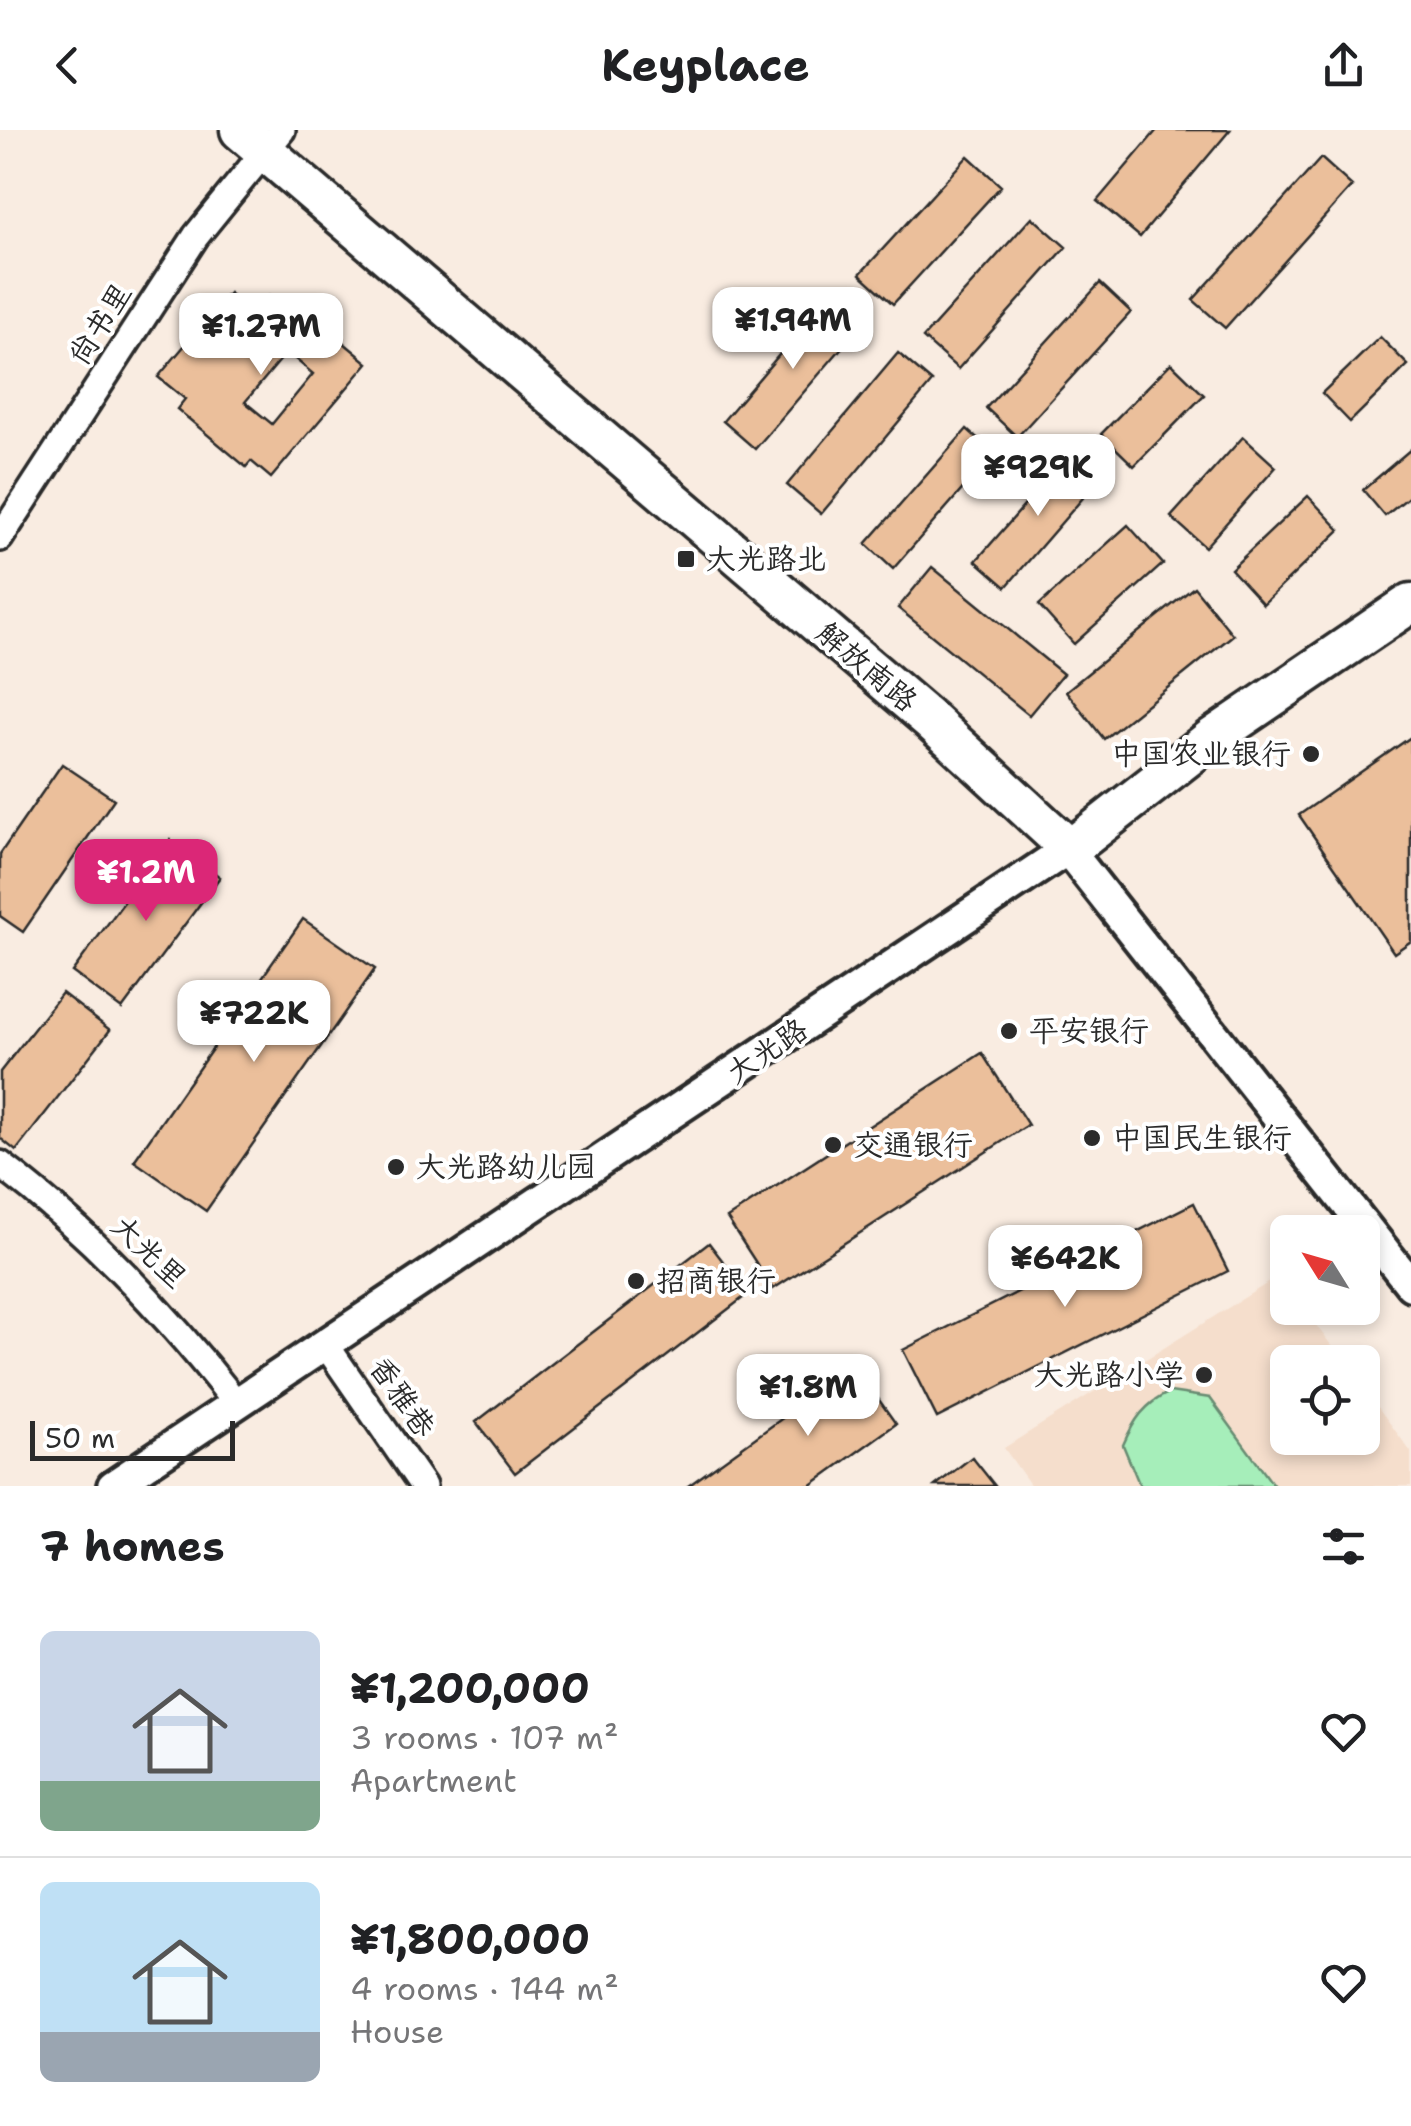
<!DOCTYPE html>
<meta charset="utf-8">
<style>
body{margin:0;font-family:"Shantell Sans","LXGW WenKai TC",sans-serif;background:#f2f2f2;color:#202124;height:100vh;display:flex;flex-direction:column;font-size:38px;white-space:nowrap}
*{box-sizing:border-box;margin:0}
p{font-size:32px;color:#757577}
.icon{flex:none;width:55px;height:55px;fill:none;stroke:currentColor;stroke-width:2;stroke-linecap:round;stroke-linejoin:round}
.map{position:relative;height:1356px;overflow:hidden}
.sheet{display:flex;flex-direction:column;background:#fff;flex:1}
.sheet>*{flex:none}
.needle{width:65px;rotate:307deg}
.tools{position:absolute;left:1270px;top:1085px;display:grid;gap:20px}
.tools a{display:grid;place-items:center;width:110px;height:110px;border-radius:15px;background:#fff;box-shadow:0 5px 15px #0003;font-size:50px}
.scale{position:absolute;left:30px;bottom:25px;width:205px;box-sizing:border-box;padding-left:10px;border:5px solid #2b2b2b;border-top:0;font-size:28px;line-height:35px;white-space:nowrap;color:#2b2b2b;-webkit-text-stroke:8px #fff;paint-order:stroke}
.price{position:absolute;translate:-50% -85px;padding:0 22px;border-radius:20px;background:#fff;color:#222;font-size:32px;line-height:65px;filter:drop-shadow(0 2px 5px #0008)}
.price::after{content:'';position:absolute;left:50%;top:60px;width:30px;height:22px;margin-left:-15px;background:inherit;clip-path:polygon(0 0,100% 0,50% 100%)}
.price.selected{background:#db2777;color:#fff}
ul{padding:0;list-style:none}
li{display:flex;align-items:center;gap:30px;height:250px;padding:0 40px}
li+li{border-top:2px solid #e0e0e0}
li span{display:grid;place-items:center;flex:none;width:280px;height:200px;border-radius:15px;color:#555}
li>.icon{margin-inline-start:auto}
span .icon{width:120px;height:120px;fill:#fffc;stroke-width:1}
li b{font-size:42px}
h2{display:flex;justify-content:space-between;align-items:center;height:120px;padding:0 40px;font-size:42px}
header{display:flex;justify-content:space-between;align-items:center;height:130px;padding:0 40px;background:#fff;font-size:45px;font-weight:700}
.map>svg:first-child{display:block}
.built{fill:#f5decc}
.green{fill:#a6eeba;stroke:#688c72;stroke-width:2.5}
.building{fill:#ebbf9b;stroke:#2b2b2b;stroke-width:2.5;fill-rule:evenodd}
.lines{fill:none;stroke-linecap:round;stroke-linejoin:round}
.minor-casing{stroke:#2b2b2b;stroke-width:32}
.tertiary-casing{stroke:#2b2b2b;stroke-width:38}
.primary-casing{stroke:#2b2b2b;stroke-width:45}
.minor{stroke:#fff;stroke-width:25}
.tertiary{stroke:#fff;stroke-width:30}
.primary{stroke:#fff;stroke-width:38}
.poi-dot{fill:#2b2b2b;stroke:#fff;stroke-width:4}
.labels{text-anchor:middle;stroke-width:8;stroke-linejoin:round;paint-order:stroke}
.street-label{font-size:30px;fill:#2b2b2b;stroke:#fff}
.poi-label{font-size:30px;fill:#2b2b2b;stroke:#fff;text-anchor:start}
</style>
<header><svg class="icon" aria-label="back" viewBox="0 0 24 24"><path d="M15 5l-7 7 7 7"/></svg>Keyplace<svg class="icon" aria-label="share" viewBox="0 0 24 24"><path d="M12 15V3M7 8l5-5 5 5M5 13v7h14v-7"/></svg></header>
<div class="map">
<svg width="1411" height="1356" viewBox="0 0 1411 1356">
<rect width="100%" height="100%" fill="#f9ece1"/>
<filter id="ink" filterUnits="userSpaceOnUse"><feTurbulence type="fractalNoise" baseFrequency=".01" numOctaves="2"/><feDisplacementMap in="SourceGraphic" scale="20" xChannelSelector="R" yChannelSelector="G"/><feConvolveMatrix kernelMatrix="1 2 1 2 8 2 1 2 1" color-interpolation-filters="sRGB"/></filter>
<g filter="url(#ink)">
<path class="built" d="M 1279,1146 L 1287,1157 L 1288,1178 L 1303,1178 L 1344,1232 L 1288,1232 L 1288,1308 L 1362,1308 L 1363,1257 L 1411,1322 L 1411,1356 L 1031,1356 L 1004,1318 Z"/>
<path class="green" d="M 1170,1262 L 1210,1268 L 1274,1356 L 1140,1356 L 1123,1315 C 1134,1290 1144,1274 1170,1262 Z"/>
<path class="building" d="M 1157,0 L 1230,0 L 1140,107 L 1097,71 Z
M 968,26 L 1001,56 L 893,174 L 860,144 Z
M 1321,28 L 1352,56 L 1225,198 L 1193,170 Z
M 1032,87 L 1066,117 L 958,239 L 923,208 Z
M 1100,153 L 1131,182 L 1017,307 L 986,278 Z
M 229,163 L 250,181 L 269,166 L 290,168 L 368,233 L 271,348 L 251,331 L 246,337 L 177,279 L 185,269 L 158,247 ZM 287,222 L 313,244 L 272,294 L 245,272 Z
M 830,165 L 863,193 L 755,319 L 723,291 Z
M 1380,207 L 1408,235 L 1350,292 L 1322,263 Z
M 898,223 L 932,252 L 821,384 L 787,355 Z
M 1171,233 L 1204,265 L 1134,336 L 1101,304 Z
M 967,299 L 994,323 L 893,439 L 866,414 Z
M 1243,307 L 1276,337 L 1205,417 L 1171,387 Z
M 1411,319 L 1411,365 L 1385,386 L 1363,360 Z
M 1071,322 L 1101,347 L 1006,457 L 976,431 Z
M 1308,366 L 1340,400 L 1263,474 L 1231,439 Z
M 1128,395 L 1163,434 L 1074,514 L 1039,475 Z
M 932,437 L 1063,544 L 1029,585 L 898,478 Z
M 1194,457 L 1233,505 L 1104,609 L 1066,561 Z
M 1411,607 L 1411,811 L 1394,823 L 1299,685 Z
M 62,634 L 114,669 L 23,802 L 0,786 L 0,724 Z
M 170,710 L 220,747 L 122,879 L 72,842 Z
M 303,789 L 375,839 L 206,1081 L 134,1031 Z
M 62,863 L 110,900 L 16,1021 L 0,1008 L 0,942 Z
M 982,923 L 1028,995 L 773,1159 L 727,1088 Z
M 1194,1073 L 1228,1141 L 937,1288 L 903,1220 Z
M 709,1113 L 748,1164 L 515,1343 L 476,1292 Z
M 855,1236 L 896,1294 L 810,1356 L 688,1356 Z
M 972,1327 L 995,1356 L 935,1356 Z"/>
<g class="lines">
<g class="minor-casing">
<path id="minor" d="M 0,408 L 196,106 L 282,0
M 0,1034 C 91,1103 167,1184 237,1274
M 326,1215 L 423,1356"/>
</g>
<g class="tertiary-casing">
<path id="tertiary" d="M 1057,706 L 1411,1155
M 113,1356 L 1084,708"/>
</g>
<g class="primary-casing">
<path id="primary" d="M 240,0 L 930,590 L 1070,719 L 1212,608 L 1411,473"/>
</g>
<use href="#minor" class="minor"/>
<use href="#tertiary" class="tertiary"/>
<use href="#primary" class="primary"/>
</g>
</g>
<g class="poi-dot">
<rect x="676" y="419" width="20" height="20" rx="5"/>
<circle cx="1311" cy="624" r="10"/>
<circle cx="1009" cy="901" r="10"/>
<circle cx="1092" cy="1008" r="10"/>
<circle cx="833" cy="1015" r="10"/>
<circle cx="396" cy="1037" r="10"/>
<circle cx="636" cy="1151" r="10"/>
<circle cx="1204" cy="1245" r="10"/>
</g>
<g class="labels">
<g class="street-label">
<text transform="translate(100 194) rotate(-57)" y="10">尚书里</text>
<text transform="translate(867 537) rotate(40)" y="10">解放南路</text>
<text transform="translate(767 921) rotate(-34)" y="10">大光路</text>
<text transform="translate(149 1122) rotate(44)" y="10">大光里</text>
<text transform="translate(402 1267) rotate(55)" y="10">香雅巷</text>
</g>
<g class="poi-label">
<text x="706" y="439">大光路北</text>
<text x="1291" y="634" text-anchor="end">中国农业银行</text>
<text x="1029" y="911">平安银行</text>
<text x="1112" y="1018">中国民生银行</text>
<text x="853" y="1025">交通银行</text>
<text x="416" y="1047">大光路幼儿园</text>
<text x="656" y="1161">招商银行</text>
<text x="1184" y="1255" text-anchor="end">大光路小学</text>
</g>
</g>
</svg>
<div class="tools">
<a><svg class="needle" viewBox="-14 -14 28 28"><path d="M0-13l5 13h-10z" fill="#e53935"/><path d="M0 13l5-13h-10z" fill="#757577"/></svg></a>
<a><svg class="icon" aria-label="locate" viewBox="0 0 24 24"><circle cx="12" cy="12" r="6"/><path d="M12 2v4M12 18v4M2 12h4M18 12h4"/></svg></a>
</div>
<div class="scale">50 m</div>
<b class="price" style="left:793px;top:242px">¥1.94M</b>
<b class="price" style="left:261px;top:248px">¥1.27M</b>
<b class="price" style="left:1038px;top:389px">¥929K</b>
<b class="price selected" style="left:146px;top:794px">¥1.2M</b>
<b class="price" style="left:254px;top:935px">¥722K</b>
<b class="price" style="left:1065px;top:1180px">¥642K</b>
<b class="price" style="left:808px;top:1309px">¥1.8M</b>
</div>
<section class="sheet">
<h2>7 homes<svg class="icon" aria-label="filters" viewBox="0 0 24 24"><path d="M4 7h16M4 17h16"/><circle cx="9" cy="7" r="2"/><circle cx="15" cy="17" r="2"/></svg></h2>
<ul>
<li><span style="background:linear-gradient(#c9d6e8 75%,#7fa58c 0)"><svg class="icon" aria-label="home" viewBox="0 0 24 24"><path d="M3 11l9-7 9 7M6 9v11h12V9"/></svg></span><div><b>¥1,200,000</b><p>3 rooms · 107 m²</p><p>Apartment</p></div><svg class="icon" aria-label="heart" viewBox="0 0 24 24"><path d="M12 20l-8-8c-3-5 5-10 8-4 3-6 11-1 8 4z"/></svg></li>
<li><span style="background:linear-gradient(#bfe0f5 75%,#9aa5b1 0)"><svg class="icon" aria-label="home" viewBox="0 0 24 24"><path d="M3 11l9-7 9 7M6 9v11h12V9"/></svg></span><div><b>¥1,800,000</b><p>4 rooms · 144 m²</p><p>House</p></div><svg class="icon" aria-label="heart" viewBox="0 0 24 24"><path d="M12 20l-8-8c-3-5 5-10 8-4 3-6 11-1 8 4z"/></svg></li>
</ul>
</section>
